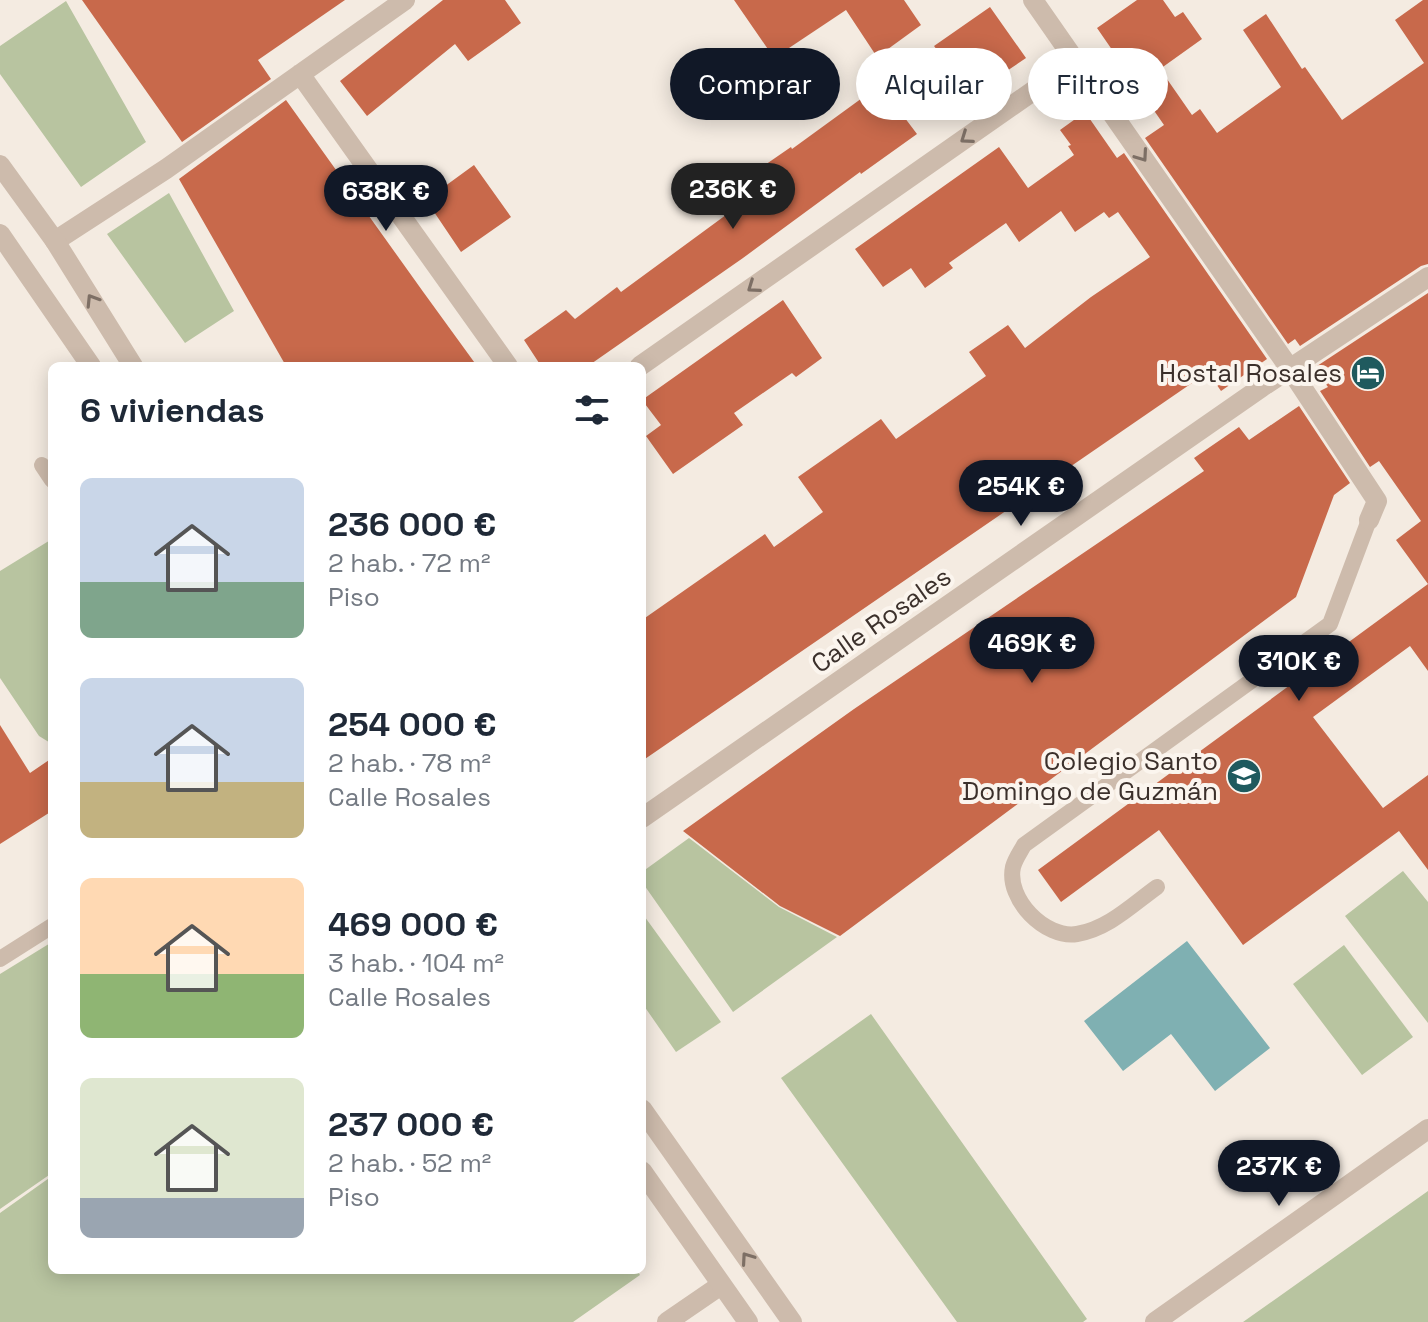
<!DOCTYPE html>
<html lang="es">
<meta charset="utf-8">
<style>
body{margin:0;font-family:"Space Grotesk",sans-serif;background:#f6f6f7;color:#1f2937;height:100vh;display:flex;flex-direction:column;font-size:30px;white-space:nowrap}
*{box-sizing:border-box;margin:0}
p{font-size:26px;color:#747a83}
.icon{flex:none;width:44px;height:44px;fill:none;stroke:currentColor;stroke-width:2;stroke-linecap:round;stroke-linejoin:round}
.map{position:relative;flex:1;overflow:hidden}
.sheet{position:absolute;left:48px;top:362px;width:598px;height:912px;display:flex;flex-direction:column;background:#fff;border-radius:12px;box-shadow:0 4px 20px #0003}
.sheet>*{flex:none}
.guide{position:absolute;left:670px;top:48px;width:638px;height:72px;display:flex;gap:16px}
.price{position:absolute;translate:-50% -68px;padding:0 18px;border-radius:28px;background:#111827;color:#fff;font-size:26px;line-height:52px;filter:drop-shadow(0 2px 4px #0008)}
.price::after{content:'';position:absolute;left:50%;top:48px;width:24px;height:18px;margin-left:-12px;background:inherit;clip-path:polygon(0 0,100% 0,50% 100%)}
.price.current{background:#222;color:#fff}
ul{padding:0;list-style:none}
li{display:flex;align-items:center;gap:24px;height:200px;padding:0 32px}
li span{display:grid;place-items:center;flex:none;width:224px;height:160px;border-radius:12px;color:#555}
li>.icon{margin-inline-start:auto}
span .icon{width:96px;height:96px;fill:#fffc;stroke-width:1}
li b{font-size:34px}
h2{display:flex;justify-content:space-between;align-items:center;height:96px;padding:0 32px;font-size:34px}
.chip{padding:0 28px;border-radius:36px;background:#fff;box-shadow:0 4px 20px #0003;font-size:28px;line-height:72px}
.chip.current{background:#111827;color:#fff}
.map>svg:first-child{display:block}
.green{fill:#b8c4a0}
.water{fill:#7fb0b2}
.building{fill:#c8694b}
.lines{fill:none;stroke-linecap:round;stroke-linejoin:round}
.service{stroke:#cdbbac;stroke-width:16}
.minor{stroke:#cdbbac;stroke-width:20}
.tertiary{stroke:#cdbbac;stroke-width:20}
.oneway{stroke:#7d6f65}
.labels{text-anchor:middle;stroke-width:8;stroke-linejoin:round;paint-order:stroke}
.poi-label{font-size:26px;fill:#3b302b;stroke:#fbf5ee;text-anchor:end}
.street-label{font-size:26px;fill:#3b302b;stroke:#fbf5ee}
</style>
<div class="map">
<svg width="1428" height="1322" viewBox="0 0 1428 1322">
<rect width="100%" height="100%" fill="#f4ebe1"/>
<path class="green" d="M 66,1 L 146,142 L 81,187 L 0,74 L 0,46 Z
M 169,193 L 234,311 L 185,343 L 107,234 Z
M 52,539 L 52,744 L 39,736 L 0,678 L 0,571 Z
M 689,838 L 779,907 L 837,937 L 733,1012 L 642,882 L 642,872 Z
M 1403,871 L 1428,902 L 1428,1023 L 1345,916 Z
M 642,913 L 721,1022 L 676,1052 L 642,1003 Z
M 52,942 L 52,1173 L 0,1209 L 0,974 Z
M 1344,945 L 1413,1037 L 1362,1075 L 1293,984 Z
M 871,1014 L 1087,1319 L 1083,1322 L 957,1322 L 781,1078 Z
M 52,1176 L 52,1270 L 637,1270 L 640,1275 L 573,1322 L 0,1322 L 0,1213 Z
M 1428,1191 L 1428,1322 L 1243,1322 Z"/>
<path class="water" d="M 1187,941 L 1270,1048 L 1215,1091 L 1171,1034 L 1123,1071 L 1084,1021 Z"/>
<path class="building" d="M 82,0 L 345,0 L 258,60 L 271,79 L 182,142 Z
M 443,0 L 505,0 L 521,23 L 468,61 L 455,44 L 367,116 L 340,81 Z
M 734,0 L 904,0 L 921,25 L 877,57 L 846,10 L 774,58 Z
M 1137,0 L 1163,0 L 1175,17 L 1183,12 L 1202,39 L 1160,69 L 1192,115 L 1200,109 L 1217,133 L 1281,87 L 1243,30 L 1266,14 L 1302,69 L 1305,67 L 1342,120 L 1424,63 L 1395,20 L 1423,0 L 1428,0 L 1428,264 L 1421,266 L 1300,346 L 1295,339 L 1288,344 L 1145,138 L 1164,125 L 1097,28 Z
M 990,7 L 1026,58 L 971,95 L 934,46 Z
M 880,85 L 917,134 L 861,174 L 860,172 L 743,258 L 588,366 L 541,366 L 524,340 L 566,310 L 575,319 L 617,287 L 621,292 L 760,190 L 749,176 L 791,147 L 792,149 Z
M 286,100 L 424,293 L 477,366 L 286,366 L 179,179 Z
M 1085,112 L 1117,158 L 1124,153 L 1267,359 L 1221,391 L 1208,372 L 642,761 L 642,620 L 765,534 L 774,547 L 823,512 L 798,477 L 881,419 L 896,439 L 986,376 L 969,352 L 1008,325 L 1025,348 L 1091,297 L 1150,257 L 1118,212 L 1109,218 L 1104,212 L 1075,232 L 1061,211 L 1019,242 L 1006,223 L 949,263 L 953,268 L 925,288 L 911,268 L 883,287 L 855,249 L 999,147 L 1028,188 L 1074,155 L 1068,146 L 1071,145 L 1060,130 Z
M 474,165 L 511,217 L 461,252 L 426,200 Z
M 1428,293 L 1428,671 L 1410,646 L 1313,717 L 1383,808 L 1428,775 L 1428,870 L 1399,831 L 1243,945 L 1159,830 L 1061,902 L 1038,870 L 1428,584 L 1396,540 L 1421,521 L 1379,461 L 1370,467 L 1320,391 L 1328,387 L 1314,368 Z
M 783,300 L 822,358 L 796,377 L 792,373 L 734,413 L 743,425 L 673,474 L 646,436 L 661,425 L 642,400 Z
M 1299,406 L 1350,483 L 1334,495 L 1296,597 L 840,936 L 780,906 L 683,831 L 854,709 L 1204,471 L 1194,458 L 1239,427 L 1249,440 Z
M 0,725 L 30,773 L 52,758 L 52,811 L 0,844 Z"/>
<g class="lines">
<path class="service" d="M 42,465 L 52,480
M 1157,887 C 1132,905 1108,929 1077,934 C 1045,939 1006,899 1013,867 C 1015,859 1021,851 1024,845 L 1330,624 L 1369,520
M 0,959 L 52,926"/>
<path class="minor" d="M 1033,0 L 1290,369 L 1377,501 L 1369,520
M 300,74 L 508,366
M 55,241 L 166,169 L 405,0
M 640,366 L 1076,61
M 642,818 L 1262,387 L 1428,277
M 667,1322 L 721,1285
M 1155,1322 L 1428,1129"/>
<path class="tertiary" d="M 0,165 L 55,241 L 133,366
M 0,234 L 91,366
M 642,1109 L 792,1322
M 642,1171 L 748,1322"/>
</g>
<defs><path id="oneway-chevron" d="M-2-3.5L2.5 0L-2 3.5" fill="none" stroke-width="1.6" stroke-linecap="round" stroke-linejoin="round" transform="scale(2)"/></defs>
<g class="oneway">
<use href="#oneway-chevron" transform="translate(966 138) rotate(145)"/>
<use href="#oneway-chevron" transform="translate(1142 156) rotate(55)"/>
<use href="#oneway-chevron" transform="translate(753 287) rotate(145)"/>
<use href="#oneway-chevron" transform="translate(92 300) rotate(-122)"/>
<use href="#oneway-chevron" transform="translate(747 1258) rotate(-125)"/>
</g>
<defs>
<g id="hotel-disc" transform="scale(1.8)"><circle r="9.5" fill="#1f5a5e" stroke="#fbf5ee"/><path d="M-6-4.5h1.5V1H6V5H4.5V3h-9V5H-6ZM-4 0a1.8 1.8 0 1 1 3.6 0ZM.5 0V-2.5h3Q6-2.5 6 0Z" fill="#fff"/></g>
<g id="school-disc" transform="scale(1.8)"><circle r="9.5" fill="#1f5a5e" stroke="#fbf5ee"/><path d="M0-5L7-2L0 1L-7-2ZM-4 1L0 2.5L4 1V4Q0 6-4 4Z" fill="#fff"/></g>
</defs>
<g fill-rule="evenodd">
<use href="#hotel-disc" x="1368" y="373"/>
<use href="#school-disc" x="1244" y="776"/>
</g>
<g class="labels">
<g class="poi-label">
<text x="1342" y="382">Hostal Rosales</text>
<text x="1218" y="770">Colegio Santo<tspan x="1218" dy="30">Domingo de Guzmán</tspan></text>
</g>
<g class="street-label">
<text transform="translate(881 620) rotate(-35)" y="9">Calle Rosales</text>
</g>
</g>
</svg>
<b class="price current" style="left:733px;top:231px">236K €</b>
<b class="price" style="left:386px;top:233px">638K €</b>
<b class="price" style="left:1021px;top:528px">254K €</b>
<b class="price" style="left:1032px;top:685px">469K €</b>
<b class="price" style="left:1299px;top:703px">310K €</b>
<b class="price" style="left:1279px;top:1208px">237K €</b>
<div class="guide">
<a class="chip current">Comprar</a>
<a class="chip">Alquilar</a>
<a class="chip">Filtros</a>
</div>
<section class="sheet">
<h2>6 viviendas<svg class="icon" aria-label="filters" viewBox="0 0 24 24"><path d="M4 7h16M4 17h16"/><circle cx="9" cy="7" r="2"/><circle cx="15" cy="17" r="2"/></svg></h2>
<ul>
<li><span style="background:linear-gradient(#c9d6e8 65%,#7fa58c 0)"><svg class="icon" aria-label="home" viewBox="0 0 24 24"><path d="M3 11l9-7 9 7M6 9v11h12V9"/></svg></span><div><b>236 000 €</b><p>2 hab. · 72 m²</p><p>Piso</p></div></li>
<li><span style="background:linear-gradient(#c9d6e8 65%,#c2b280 0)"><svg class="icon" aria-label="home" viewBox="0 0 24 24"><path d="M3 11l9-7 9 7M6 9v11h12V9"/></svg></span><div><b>254 000 €</b><p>2 hab. · 78 m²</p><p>Calle Rosales</p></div></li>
<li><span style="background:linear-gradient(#ffd9b3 60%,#8fb573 0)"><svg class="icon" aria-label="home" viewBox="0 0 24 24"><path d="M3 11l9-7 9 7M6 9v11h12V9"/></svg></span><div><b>469 000 €</b><p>3 hab. · 104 m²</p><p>Calle Rosales</p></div></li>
<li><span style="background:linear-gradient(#dfe7d0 75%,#9aa5b1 0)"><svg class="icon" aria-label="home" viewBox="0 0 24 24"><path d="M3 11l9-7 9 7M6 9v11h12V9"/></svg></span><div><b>237 000 €</b><p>2 hab. · 52 m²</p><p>Piso</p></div></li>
</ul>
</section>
</div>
